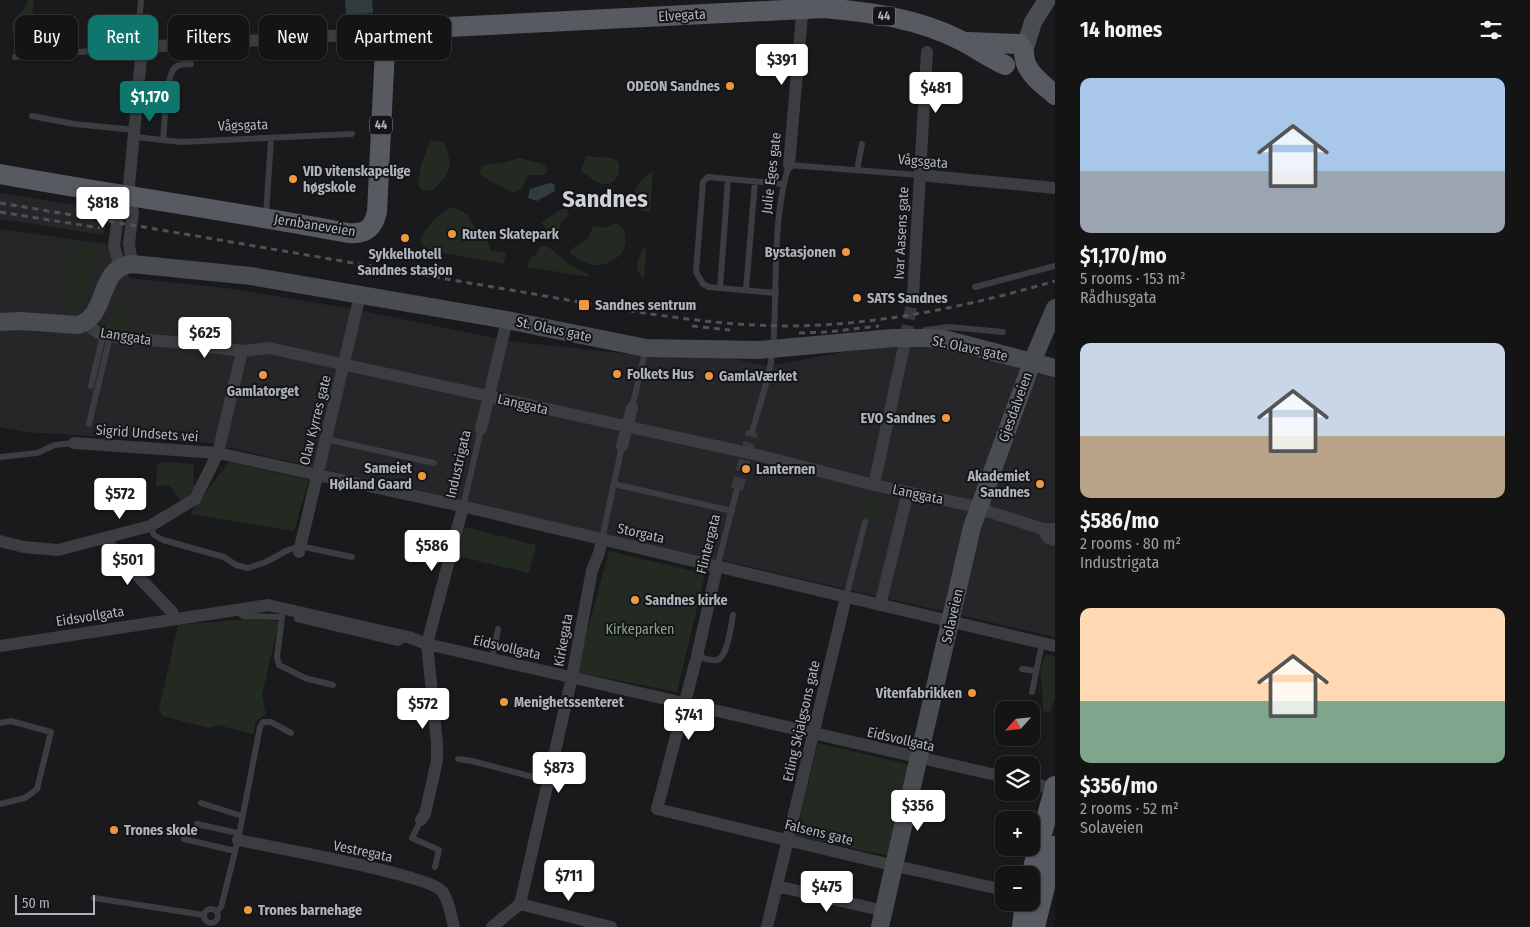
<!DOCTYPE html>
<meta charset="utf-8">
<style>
body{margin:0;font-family:"Fira Sans Condensed",sans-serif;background:#212122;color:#f1f3f6;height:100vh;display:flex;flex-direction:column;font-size:19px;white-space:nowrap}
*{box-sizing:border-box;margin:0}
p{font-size:16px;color:#9d9ea0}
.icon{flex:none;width:28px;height:28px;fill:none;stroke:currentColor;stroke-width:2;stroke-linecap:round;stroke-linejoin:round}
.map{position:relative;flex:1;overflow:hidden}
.side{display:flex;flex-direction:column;background:#141415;width:475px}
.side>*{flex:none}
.hud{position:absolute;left:15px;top:15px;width:475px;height:45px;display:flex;gap:10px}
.needle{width:32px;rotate:243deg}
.fabs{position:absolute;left:995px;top:701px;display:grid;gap:10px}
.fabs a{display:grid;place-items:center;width:45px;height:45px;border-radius:10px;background:#141415;box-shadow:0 1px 4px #0004,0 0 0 1px #333334;font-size:25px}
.scale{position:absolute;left:15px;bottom:12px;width:80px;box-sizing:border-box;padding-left:5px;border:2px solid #adb4bb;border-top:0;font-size:14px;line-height:18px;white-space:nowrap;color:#adb4bb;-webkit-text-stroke:4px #151517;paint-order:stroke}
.price{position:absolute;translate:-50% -42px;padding:0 11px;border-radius:5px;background:#fff;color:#222;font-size:16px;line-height:32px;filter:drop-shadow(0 1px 2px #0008)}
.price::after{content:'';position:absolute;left:50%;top:30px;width:15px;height:11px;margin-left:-8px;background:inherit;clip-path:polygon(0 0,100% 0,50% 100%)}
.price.selected{background:#0f766e;color:#fff}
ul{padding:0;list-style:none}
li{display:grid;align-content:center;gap:10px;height:265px;padding:0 25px}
li span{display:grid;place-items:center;height:155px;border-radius:10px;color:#555}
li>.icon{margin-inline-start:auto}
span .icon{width:90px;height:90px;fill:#fffc;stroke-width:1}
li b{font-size:21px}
h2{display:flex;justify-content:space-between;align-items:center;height:60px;padding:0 25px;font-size:21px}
.pill{padding:0 18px;border-radius:10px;background:#141415;box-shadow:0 1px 4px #0004,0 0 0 1px #333334;font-size:18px;line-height:45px}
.pill.selected{background:#0f766e;color:#fff}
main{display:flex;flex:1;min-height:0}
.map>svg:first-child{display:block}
.built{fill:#262629}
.green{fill:#222a22}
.water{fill:#303c40}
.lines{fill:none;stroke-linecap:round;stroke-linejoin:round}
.street-tunnel{stroke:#37393c;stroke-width:12;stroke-dasharray:12 6;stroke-linecap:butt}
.lane{stroke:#3b3d41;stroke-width:6}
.street{stroke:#3b3d41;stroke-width:12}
.secondary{stroke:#494c51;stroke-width:18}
.primary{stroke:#575a60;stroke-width:20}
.rail{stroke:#4e5156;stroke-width:3;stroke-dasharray:6 5;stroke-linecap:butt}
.poi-dot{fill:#ee9940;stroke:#151517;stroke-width:2}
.labels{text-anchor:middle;stroke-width:4;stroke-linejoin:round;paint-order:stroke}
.shield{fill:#151517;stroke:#7f848a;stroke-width:1}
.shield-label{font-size:12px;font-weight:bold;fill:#adb4bb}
.street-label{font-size:14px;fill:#adb4bb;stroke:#151517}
.poi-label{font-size:14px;font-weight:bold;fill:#adb4bb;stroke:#151517;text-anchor:start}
.park-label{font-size:14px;fill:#88a685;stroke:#151517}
.town-label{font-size:24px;font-weight:bold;fill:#ced2d7;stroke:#151517}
</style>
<main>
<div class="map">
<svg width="1055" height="927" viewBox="0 0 1055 927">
<rect width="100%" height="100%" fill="#1a1a1c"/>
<path class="built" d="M 0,193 L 101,209 L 107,216 L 104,235 L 0,219 Z
M 0,229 L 105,244 L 130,278 L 233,289 L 363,311 L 509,341 L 646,356 L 728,358 L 768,366 L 910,340 L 1055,372 L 1055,637 L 209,443 L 24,432 L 0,427 Z"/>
<path class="green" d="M 28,0 L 34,0 L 30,39 L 17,38 L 12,32 L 12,21 L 24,9 Z
M 430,141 L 444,142 C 454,167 452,171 433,190 L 423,191 L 418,185 L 421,165 Z
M 586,156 L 611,158 L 618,161 C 622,172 616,186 602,184 C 594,182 588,175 581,171 Z
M 519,158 L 543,164 L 546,167 L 547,172 L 544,175 L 528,175 L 523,187 L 514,193 C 510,192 481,176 479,173 L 482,166 L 486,164 L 502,163 Z
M 653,171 L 650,212 C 623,210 634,180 653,171 Z
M 453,207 L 467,214 L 477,230 L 486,237 L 491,251 L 506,253 L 504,264 L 426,250 C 423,247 421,244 421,240 C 422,230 443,209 453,207 Z
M 562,209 L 567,209 L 569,215 L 561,222 L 558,234 L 550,233 L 541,223 Z
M 615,223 L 622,227 C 635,249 611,270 589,264 C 582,262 577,258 571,254 L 570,250 L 588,238 L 593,226 L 604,228 Z
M 67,245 L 101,246 C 99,261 91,274 87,288 C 85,293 87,300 84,304 C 81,309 72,312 66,311 Z
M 541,246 L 547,246 L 569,264 L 588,274 L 589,277 L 527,267 L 529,259 L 535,255 Z
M 644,248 L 646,248 L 644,279 C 632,267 637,260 644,248 Z
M 118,299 L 120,308 L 128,310 L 126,326 L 133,327 L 133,333 L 102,328 L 111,318 Z
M 161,462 L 194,464 L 193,483 L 197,487 L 182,502 L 169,485 L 156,487 L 157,466 Z
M 229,462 L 309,480 L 294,531 L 190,514 Z
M 864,494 L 880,497 L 873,522 L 858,519 Z
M 465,527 L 536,545 L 529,573 L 457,556 Z
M 609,551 L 705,574 L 677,692 L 576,672 Z
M 247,619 L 279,621 L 262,695 L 266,714 L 255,722 L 254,734 L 217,725 L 209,728 L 162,716 L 159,708 L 178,625 Z
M 1046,654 L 1055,656 L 1055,701 L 1053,701 L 1050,713 L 1042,711 C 1046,689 1035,676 1046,654 Z
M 818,743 L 911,765 L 889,856 L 795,836 Z"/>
<path class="water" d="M 345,0 L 372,0 L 373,13 L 346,15 Z
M 550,183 L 554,184 L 555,191 L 537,201 L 528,198 L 530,189 Z"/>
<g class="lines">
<path class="street-tunnel" d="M 906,337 L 913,296
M 737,489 L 752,432"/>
<path class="lane" d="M 15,57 L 142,47 L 138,36 L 141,0
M 32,116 L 74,124 L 135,130
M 135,137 L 181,142 L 352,134
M 163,140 C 165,122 165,85 173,70 C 177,64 184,64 191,64
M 857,170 L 862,144
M 266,215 L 271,139
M 975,287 L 1055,266
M 720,288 L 728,179
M 746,290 L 755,181
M 776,293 L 709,287 L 703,284 L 696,272 L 703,182 L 708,177 L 783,184
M 923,334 L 925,330 L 949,327 L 1003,332
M 91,386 L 103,335
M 632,408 L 646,348
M 89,424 L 110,336
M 752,432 C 759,406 771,374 773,347 C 778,287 771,223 789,165 L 919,175
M 326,439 L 434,463
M 0,457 L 37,453 L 55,445 L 74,443
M 614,484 L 732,511
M 463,507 L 481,429
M 150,526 L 154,535 L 163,540 L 224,557 L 236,565 L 248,568 L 266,562 L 288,550 L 300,546 L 352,557
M 602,539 L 622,446
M 717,567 L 737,489
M 846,597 L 865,522
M 237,611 L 243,616 L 282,617 L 277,657 L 279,665 L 305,678 L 333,685
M 297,619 L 398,643 L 407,638
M 697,656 C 703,658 711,661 717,660 C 728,657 731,625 733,615
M 492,659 L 498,629
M 1022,669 L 1036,671
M 1032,692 L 1042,643
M 0,723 L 11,721 L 51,732 L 37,789 L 25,798 L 0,804
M 458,759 L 472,761 L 548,781
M 201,803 L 242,816
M 421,820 L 412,838 L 439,850 L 435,867
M 197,824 L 238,833
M 184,839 L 235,851
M 94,898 L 204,915
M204 916a7 7 0 1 1 14 0a7 7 0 1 1-14 0Z
M 217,911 L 221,907 L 238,840 L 260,727 L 263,722 L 271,722 L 291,733"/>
<path class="street" d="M 789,165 L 803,3
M 919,175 L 1055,188
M 132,264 L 129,243 L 133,212 L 128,197 L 142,47 L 346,35
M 120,266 L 114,246 L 119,209 L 128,197
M 913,296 L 927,52
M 85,323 L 98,333 L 120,338 L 175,342 L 242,351 L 269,348 L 753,454 L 874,485 L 968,505 L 1043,529 L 1055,529
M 481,429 L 507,320
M 74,443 L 218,453 L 470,508 L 1055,646
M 622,446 L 632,408
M 874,485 L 906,337
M 1043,529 L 1048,538 L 1055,540
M 106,539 L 114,551 L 172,612 L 175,618
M 0,541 L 24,547 L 58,550 L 150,526 L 195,499 L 218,453 L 242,351
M 299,552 L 360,295
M 717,567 L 697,656 L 657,809 L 887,864 L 1004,890
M 880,605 L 908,492
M 0,646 L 268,605 L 408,637 L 427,644 L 1004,777
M 1031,783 L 1054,789
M 421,820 L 425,814 L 437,761 L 437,743 L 427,644 L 463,507
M 238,840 C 270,847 427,874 442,891 C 449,900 451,916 454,927
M 777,886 L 884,911
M 520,904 L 611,927
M 492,927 L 520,904 L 572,677 L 592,570 L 599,553 L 602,539
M 767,927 L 846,597"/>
<path class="secondary" d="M 1024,51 L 1033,22 L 1047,0
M 0,322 L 20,321 L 78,325 C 110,315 96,268 132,264 L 251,276 L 507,320 L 646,348 L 760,350 L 893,338 L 922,338 L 944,339 L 1055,368
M 926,726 L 972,527 L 1032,362 L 1055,308
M 880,927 L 925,730"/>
<path class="primary" d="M 968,42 L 1019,44 C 1026,50 1023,58 1027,66 C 1033,78 1045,86 1055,95
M 0,174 C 116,195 232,211 348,233 C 365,235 373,229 377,212 L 385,49 L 394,36 L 429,28 L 824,8 C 871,12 920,19 962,41 C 977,49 990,58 1005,65
M 1031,875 L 1055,786
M 1022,927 L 1025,902
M 1035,927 L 1055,846"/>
<path class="rail" d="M 0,203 C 164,230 329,259 493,287 C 591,303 691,326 791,326 C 879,325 970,306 1055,281
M 0,212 L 100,228
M 692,326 L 730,330
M 799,333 L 827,332 L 879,326"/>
</g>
<g class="poi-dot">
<circle cx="730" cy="86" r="5"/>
<circle cx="293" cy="179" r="5"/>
<circle cx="452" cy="234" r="5"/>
<circle cx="405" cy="238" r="5"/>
<circle cx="846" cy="252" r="5"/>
<circle cx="857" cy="298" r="5"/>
<rect x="578" y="299" width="12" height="12" rx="2.5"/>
<circle cx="617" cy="374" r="5"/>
<circle cx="263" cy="375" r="5"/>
<circle cx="709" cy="376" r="5"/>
<circle cx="946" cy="418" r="5"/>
<circle cx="746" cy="469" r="5"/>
<circle cx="422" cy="476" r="5"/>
<circle cx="1040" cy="484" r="5"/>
<circle cx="635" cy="600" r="5"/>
<circle cx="972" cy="693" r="5"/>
<circle cx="504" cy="702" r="5"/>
<circle cx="114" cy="830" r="5"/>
<circle cx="248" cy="910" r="5"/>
</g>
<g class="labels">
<g class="shield">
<rect x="873" y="6.5" width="22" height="19" rx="4"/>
<rect x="370" y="115.5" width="22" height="19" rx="4"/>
</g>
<g class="shield-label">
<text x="884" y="20">44</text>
<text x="381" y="129">44</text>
</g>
<g class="street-label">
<text transform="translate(682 15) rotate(-3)" y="5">Elvegata</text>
<text transform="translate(243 125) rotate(-2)" y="5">Vågsgata</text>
<text transform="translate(923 161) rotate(5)" y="5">Vågsgata</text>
<text transform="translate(771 173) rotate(-83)" y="5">Julie Eges gate</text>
<text transform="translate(315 225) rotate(9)" y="5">Jernbaneveien</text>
<text transform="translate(901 233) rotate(-87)" y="5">Ivar Aasens gate</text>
<text transform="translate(554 329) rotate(12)" y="5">St. Olavs gate</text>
<text transform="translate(126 336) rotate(9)" y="5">Langgata</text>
<text transform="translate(970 348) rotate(12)" y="5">St. Olavs gate</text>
<text transform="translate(523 404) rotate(13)" y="5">Langgata</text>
<text transform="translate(1015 407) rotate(-70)" y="5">Gjesdalveien</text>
<text transform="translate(315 420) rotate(-76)" y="5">Olav Kyrres gate</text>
<text transform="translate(147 433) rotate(4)" y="5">Sigrid Undsets vei</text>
<text transform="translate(458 464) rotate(-77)" y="5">Industrigata</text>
<text transform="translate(918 494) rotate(12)" y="5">Langgata</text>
<text transform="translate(641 533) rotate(13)" y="5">Storgata</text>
<text transform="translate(708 544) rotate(-76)" y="5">Flintergata</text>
<text transform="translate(90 616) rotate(-9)" y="5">Eidsvollgata</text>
<text transform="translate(952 616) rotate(-77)" y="5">Solaveien</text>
<text transform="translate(563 640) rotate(-80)" y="5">Kirkegata</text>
<text transform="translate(507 647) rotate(13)" y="5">Eidsvollgata</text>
<text transform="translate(801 721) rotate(-77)" y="5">Erling Skjalgsons gate</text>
<text transform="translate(901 739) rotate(13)" y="5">Eidsvollgata</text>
<text transform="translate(819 832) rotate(14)" y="5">Falsens gate</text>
<text transform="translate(363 851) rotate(12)" y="5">Vestregata</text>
</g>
<g class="poi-label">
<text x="720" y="91" text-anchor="end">ODEON Sandnes</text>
<text x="303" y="176">VID vitenskapelige<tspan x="303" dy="16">høgskole</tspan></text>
<text x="462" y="239">Ruten Skatepark</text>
<text x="836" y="257" text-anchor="end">Bystasjonen</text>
<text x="405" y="259" text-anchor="middle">Sykkelhotell<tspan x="405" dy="16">Sandnes stasjon</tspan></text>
<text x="867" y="303">SATS Sandnes</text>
<text x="595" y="310">Sandnes sentrum</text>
<text x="627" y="379">Folkets Hus</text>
<text x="719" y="381">GamlaVærket</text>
<text x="263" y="396" text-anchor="middle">Gamlatorget</text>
<text x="936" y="423" text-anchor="end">EVO Sandnes</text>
<text x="412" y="473" text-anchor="end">Sameiet<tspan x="412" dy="16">Høiland Gaard</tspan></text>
<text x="756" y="474">Lanternen</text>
<text x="1030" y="481" text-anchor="end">Akademiet<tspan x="1030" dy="16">Sandnes</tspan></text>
<text x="645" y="605">Sandnes kirke</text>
<text x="962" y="698" text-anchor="end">Vitenfabrikken</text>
<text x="514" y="707">Menighetssenteret</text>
<text x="124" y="835">Trones skole</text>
<text x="258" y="915">Trones barnehage</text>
</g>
<g class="park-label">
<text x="640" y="634">Kirkeparken</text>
</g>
<g class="town-label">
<text x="605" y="207">Sandnes</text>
</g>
</g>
</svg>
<div class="fabs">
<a><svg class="needle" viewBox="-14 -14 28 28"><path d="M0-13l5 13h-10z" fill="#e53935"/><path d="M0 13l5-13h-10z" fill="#9d9ea0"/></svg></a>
<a><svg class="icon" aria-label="layers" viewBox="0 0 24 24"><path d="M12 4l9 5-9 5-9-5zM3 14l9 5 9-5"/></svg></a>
<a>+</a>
<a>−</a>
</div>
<div class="scale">50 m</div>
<b class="price" style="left:782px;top:86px">$391</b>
<b class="price" style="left:936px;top:114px">$481</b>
<b class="price selected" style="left:150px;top:123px">$1,170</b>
<b class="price" style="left:103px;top:229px">$818</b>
<b class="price" style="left:205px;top:359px">$625</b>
<b class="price" style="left:120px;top:520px">$572</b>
<b class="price" style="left:432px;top:572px">$586</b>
<b class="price" style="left:128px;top:586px">$501</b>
<b class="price" style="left:423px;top:730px">$572</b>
<b class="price" style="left:689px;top:741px">$741</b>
<b class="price" style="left:559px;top:794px">$873</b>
<b class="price" style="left:918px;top:832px">$356</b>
<b class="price" style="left:569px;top:902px">$711</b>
<b class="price" style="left:827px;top:913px">$475</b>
<div class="hud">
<a class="pill">Buy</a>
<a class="pill selected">Rent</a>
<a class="pill">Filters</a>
<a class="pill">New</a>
<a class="pill">Apartment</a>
</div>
</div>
<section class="side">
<h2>14 homes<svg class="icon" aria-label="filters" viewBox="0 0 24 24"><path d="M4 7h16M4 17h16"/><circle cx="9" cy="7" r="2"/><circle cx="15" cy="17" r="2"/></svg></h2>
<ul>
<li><span style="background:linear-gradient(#a9c7e8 60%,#9aa5b1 0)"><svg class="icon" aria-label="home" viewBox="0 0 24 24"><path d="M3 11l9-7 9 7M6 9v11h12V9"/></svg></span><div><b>$1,170/mo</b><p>5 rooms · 153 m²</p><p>Rådhusgata</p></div></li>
<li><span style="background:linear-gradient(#c9d6e8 60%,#b9a48a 0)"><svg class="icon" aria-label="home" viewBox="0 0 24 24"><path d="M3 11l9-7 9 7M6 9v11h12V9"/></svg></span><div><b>$586/mo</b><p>2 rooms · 80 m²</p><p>Industrigata</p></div></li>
<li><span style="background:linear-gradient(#ffd9b3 60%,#7fa58c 0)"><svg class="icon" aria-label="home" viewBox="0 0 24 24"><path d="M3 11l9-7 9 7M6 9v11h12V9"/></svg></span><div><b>$356/mo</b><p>2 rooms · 52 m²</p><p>Solaveien</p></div></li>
</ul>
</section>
</main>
